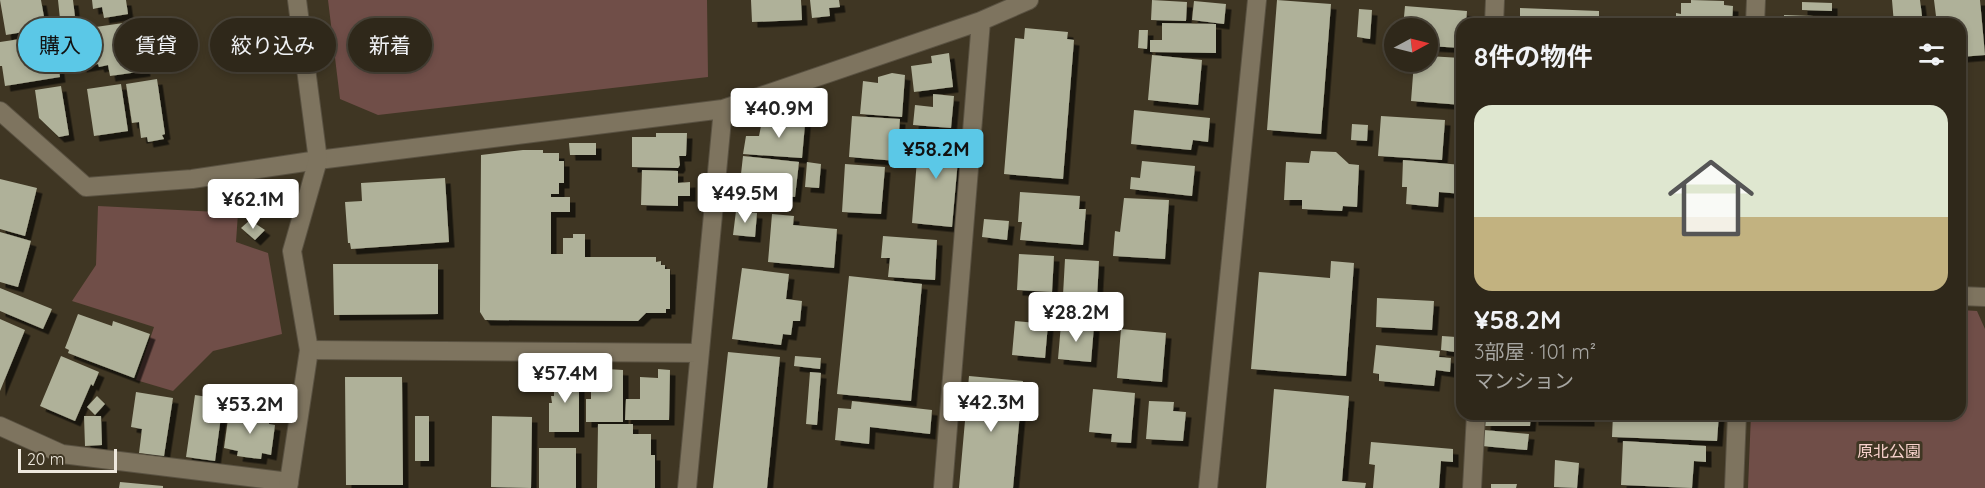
<!DOCTYPE html>
<html lang="ja">
<meta charset="utf-8">
<style>
body{margin:0;font-family:Quicksand,"Noto Sans JP",sans-serif;background:#373023;color:#f1f3f6;height:100vh;display:flex;flex-direction:column;font-size:22px;white-space:nowrap}
*{box-sizing:border-box;margin:0}
p{font-size:20px;color:#a7a6a2}
.icon{flex:none;width:33px;height:33px;fill:none;stroke:currentColor;stroke-width:2;stroke-linecap:round;stroke-linejoin:round}
.map{position:relative;flex:1;overflow:hidden}
.sheet{position:absolute;left:1456px;top:18px;width:510px;height:402px;display:flex;flex-direction:column;background:#2f281a;border-radius:18px;box-shadow:0 3px 9px #0003,0 0 0 2px #4a4439}
.sheet>*{flex:none}
.banner{position:absolute;left:18px;top:18px;width:570px;height:54px;display:flex;gap:12px}
.needle{width:39px;rotate:83deg}
.tools{position:absolute;left:1384px;top:18px;display:grid;gap:12px}
.tools a{display:grid;place-items:center;width:54px;height:54px;border-radius:50%;background:#2f281a;box-shadow:0 3px 9px #0003,0 0 0 2px #4a4439;font-size:30px}
.scale{position:absolute;left:18px;bottom:15px;width:99px;box-sizing:border-box;padding-left:6px;border:3px solid #eee8dd;border-top:0;font-size:16px;line-height:21px;white-space:nowrap;color:#eee8dd;-webkit-text-stroke:4px #3f3623;paint-order:stroke}
.price{position:absolute;translate:-50% -51px;padding:0 14px;border-radius:6px;background:#fff;color:#222;font-size:20px;line-height:39px;filter:drop-shadow(0 2px 3px #0008)}
.price::after{content:'';position:absolute;left:50%;top:36px;width:18px;height:14px;margin-left:-9px;background:inherit;clip-path:polygon(0 0,100% 0,50% 100%)}
.price.selected{background:#5bc8e7;color:#111}
ul{padding:0;list-style:none}
li{display:grid;align-content:center;gap:12px;height:318px;padding:0 18px}
li span{display:grid;place-items:center;height:186px;border-radius:18px;color:#555}
li>.icon{margin-inline-start:auto}
span .icon{width:108px;height:108px;fill:#fffc;stroke-width:1}
li b{font-size:26px}
h2{display:flex;justify-content:space-between;align-items:center;height:72px;padding:0 18px;font-size:26px}
.tag{padding:0 21px;border-radius:27px;background:#2f281a;box-shadow:0 3px 9px #0003,0 0 0 2px #4a4439;font-size:21px;line-height:54px}
.tag.selected{background:#5bc8e7;color:#111}
.map>svg:first-child{display:block}
.green{fill:#704e48}
.building{fill:#afb199;filter:url(#shadow)}
.lines{fill:none;stroke-linecap:round;stroke-linejoin:round}
.street-casing{stroke:#5a5242;stroke-width:20}
.secondary-casing{stroke:#5a5242;stroke-width:20}
.street{stroke:#7e745f;stroke-width:18}
.secondary{stroke:#7e745f;stroke-width:18}
.labels{text-anchor:middle;stroke-width:6;stroke-linejoin:round;paint-order:stroke}
.park-label{font-size:16px;fill:#f8d2cc;stroke:#3f3623}
</style>
<div class="map">
<svg width="1985" height="488" viewBox="0 0 1985 488">
<defs>
<filter id="shadow"><feDropShadow dx="5.5" dy="5.5" stdDeviation="0" flood-color="#0009"/></filter>
</defs>
<rect width="100%" height="100%" fill="#3f3623"/>
<path class="green" d="M 328,0 L 707,0 L 708,77 L 378,115 L 340,99 Z
M 98,206 L 238,213 L 236,242 L 268,253 L 282,334 L 213,351 L 173,391 L 136,380 L 154,327 L 72,301 L 96,265 Z
M 1961,310 L 1977,311 L 1985,329 L 1985,488 L 1748,488 L 1751,414 L 1960,414 Z"/>
<path class="building" d="M 0,0 L 41,0 L 46,28 L 6,35 Z
M 58,0 L 73,0 L 75,17 L 60,19 Z
M 92,0 L 126,0 L 128,14 L 104,18 L 102,7 L 93,9 Z
M 751,0 L 801,0 L 802,20 L 752,22 Z
M 810,0 L 839,0 L 840,7 L 829,8 L 830,16 L 812,18 Z
M 1152,0 L 1187,2 L 1186,21 L 1151,20 Z
M 1277,0 L 1331,4 L 1321,134 L 1267,130 Z
M 1691,0 L 1724,1 L 1724,5 L 1733,6 L 1732,24 L 1676,24 L 1676,13 L 1681,14 L 1681,3 L 1691,3 Z
M 1892,0 L 1920,0 L 1923,24 L 1894,24 Z
M 1934,0 L 1980,0 L 1985,55 L 1960,57 L 1960,24 L 1937,24 Z
M 1194,1 L 1226,4 L 1224,24 L 1192,20 Z
M 1802,2 L 1832,3 L 1832,11 L 1802,10 Z
M 1405,6 L 1467,11 L 1466,24 L 1462,24 L 1462,48 L 1428,46 L 1428,28 L 1403,28 Z
M 1520,8 L 1599,11 L 1599,24 L 1520,24 Z
M 1359,9 L 1372,10 L 1370,39 L 1357,37 Z
M 1784,15 L 1841,17 L 1841,24 L 1784,24 Z
M 137,21 L 145,71 L 110,76 L 108,65 L 99,67 L 98,64 L 81,67 L 75,30 Z
M 1162,23 L 1216,24 L 1216,53 L 1150,52 L 1150,40 L 1162,40 Z
M 1025,28 L 1068,32 L 1067,39 L 1074,40 L 1063,179 L 1004,174 L 1015,38 L 1024,39 Z
M 1139,30 L 1148,30 L 1147,49 L 1138,48 Z
M 54,34 L 60,77 L 5,86 L 2,66 L 0,66 L 0,42 Z
M 949,53 L 953,87 L 914,92 L 911,66 L 932,63 L 931,56 Z
M 1152,55 L 1202,60 L 1198,105 L 1148,100 Z
M 1428,56 L 1461,58 L 1459,86 L 1462,86 L 1462,105 L 1411,101 L 1414,62 L 1428,62 Z
M 892,73 L 905,75 L 902,117 L 860,114 L 863,81 L 878,83 L 878,77 Z
M 157,79 L 165,134 L 162,135 L 164,139 L 148,142 L 147,137 L 141,138 L 139,122 L 132,123 L 126,84 Z
M 121,84 L 128,131 L 94,136 L 87,89 Z
M 61,86 L 69,135 L 59,137 L 39,118 L 35,90 Z
M 933,94 L 954,96 L 951,128 L 913,125 L 915,105 L 933,107 Z
M 1134,110 L 1210,118 L 1208,142 L 1193,140 L 1191,150 L 1131,144 Z
M 806,113 L 802,158 L 743,154 L 746,136 L 759,136 L 761,126 Z
M 852,116 L 900,119 L 897,161 L 849,157 Z
M 1381,116 L 1445,120 L 1442,160 L 1378,156 Z
M 1352,124 L 1368,125 L 1367,141 L 1351,140 Z
M 656,133 L 687,133 L 686,156 L 679,156 L 680,165 L 678,168 L 632,167 L 632,137 L 656,137 Z
M 919,134 L 960,137 L 952,227 L 912,223 Z
M 569,143 L 596,143 L 596,155 L 570,155 Z
M 523,150 L 543,150 L 543,153 L 559,153 L 559,161 L 564,161 L 564,183 L 559,183 L 559,194 L 551,194 L 551,197 L 570,197 L 570,212 L 551,212 L 551,254 L 563,254 L 563,238 L 573,238 L 573,234 L 585,234 L 585,257 L 656,257 L 656,262 L 661,261 L 661,265 L 665,265 L 665,269 L 670,269 L 670,309 L 666,309 L 666,313 L 646,313 L 638,321 L 485,320 L 480,312 L 481,155 Z
M 1311,151 L 1336,152 L 1349,164 L 1359,165 L 1357,207 L 1343,206 L 1342,211 L 1302,209 L 1302,200 L 1284,200 L 1286,162 L 1309,163 Z
M 743,156 L 799,162 L 795,197 L 739,192 Z
M 1403,160 L 1462,165 L 1462,194 L 1439,192 L 1438,207 L 1406,204 L 1407,187 L 1402,187 Z
M 1142,161 L 1195,166 L 1192,196 L 1130,189 L 1131,177 L 1140,178 Z
M 807,162 L 821,164 L 819,188 L 805,187 Z
M 845,164 L 885,167 L 881,214 L 842,212 Z
M 642,170 L 678,171 L 678,183 L 690,182 L 690,196 L 678,196 L 678,206 L 641,205 Z
M 445,178 L 449,242 L 351,249 L 350,243 L 348,243 L 345,202 L 362,201 L 361,183 Z
M 0,179 L 37,188 L 25,236 L 0,229 Z
M 1020,192 L 1080,196 L 1079,209 L 1086,209 L 1083,245 L 1020,240 L 1022,222 L 1018,222 Z
M 1124,198 L 1169,200 L 1165,259 L 1113,256 L 1115,231 L 1120,232 Z
M 736,211 L 757,213 L 755,237 L 733,235 Z
M 772,214 L 794,216 L 793,225 L 837,229 L 834,268 L 768,262 Z
M 984,219 L 1009,221 L 1007,240 L 982,237 Z
M 250,220 L 265,230 L 255,240 L 241,228 Z
M 0,232 L 31,241 L 18,287 L 0,282 Z
M 883,236 L 937,240 L 935,280 L 888,277 L 890,258 L 881,258 Z
M 1019,254 L 1054,256 L 1052,292 L 1017,290 Z
M 1065,259 L 1099,261 L 1097,298 L 1063,295 Z
M 1331,261 L 1354,263 L 1346,376 L 1251,369 L 1259,272 L 1330,278 Z
M 333,264 L 438,264 L 438,314 L 334,315 Z
M 742,268 L 789,274 L 786,299 L 802,301 L 800,321 L 793,321 L 791,335 L 783,334 L 781,345 L 732,339 Z
M 849,276 L 922,284 L 911,401 L 837,394 Z
M 0,288 L 52,309 L 43,329 L 0,311 Z
M 1377,298 L 1434,301 L 1432,330 L 1376,327 Z
M 78,314 L 112,326 L 113,321 L 150,334 L 134,378 L 68,353 L 69,350 L 65,348 Z
M 0,319 L 25,330 L 0,391 Z
M 1015,321 L 1048,324 L 1045,358 L 1012,355 Z
M 1061,324 L 1094,326 L 1091,362 L 1058,359 Z
M 1121,329 L 1166,333 L 1162,382 L 1117,378 Z
M 1442,336 L 1456,337 L 1455,352 L 1441,350 Z
M 1376,345 L 1440,351 L 1439,357 L 1451,358 L 1450,372 L 1436,370 L 1434,386 L 1379,381 L 1379,374 L 1373,373 Z
M 728,352 L 780,357 L 767,488 L 713,488 Z
M 61,356 L 99,372 L 93,386 L 91,384 L 75,421 L 40,406 Z
M 795,356 L 821,358 L 820,369 L 794,366 Z
M 591,368 L 623,370 L 623,422 L 586,422 L 586,399 L 591,399 Z
M 658,369 L 670,370 L 669,420 L 625,420 L 626,399 L 640,399 L 640,377 L 658,378 Z
M 579,372 L 579,432 L 549,432 L 549,403 L 552,403 L 551,396 L 554,396 L 554,373 Z
M 810,372 L 821,373 L 817,425 L 806,424 Z
M 969,376 L 1023,381 L 1013,488 L 959,488 Z
M 345,377 L 402,377 L 403,485 L 346,485 Z
M 1093,389 L 1135,393 L 1131,443 L 1111,442 L 1112,434 L 1089,432 Z
M 1274,389 L 1349,396 L 1342,481 L 1366,483 L 1365,488 L 1266,488 Z
M 136,392 L 173,398 L 164,456 L 139,453 L 142,429 L 131,427 Z
M 195,395 L 214,398 L 213,408 L 222,409 L 215,461 L 186,457 Z
M 97,396 L 105,404 L 95,415 L 87,407 Z
M 852,401 L 932,410 L 930,434 L 870,427 L 869,444 L 835,440 L 838,408 L 851,409 Z
M 1149,401 L 1174,402 L 1173,411 L 1186,412 L 1183,441 L 1146,439 Z
M 240,405 L 251,407 L 249,416 L 269,419 L 269,424 L 275,425 L 271,455 L 262,453 L 261,459 L 237,456 L 238,451 L 224,448 L 228,419 L 238,420 Z
M 1486,414 L 1531,414 L 1530,426 L 1485,426 Z
M 1533,414 L 1589,414 L 1589,421 L 1533,420 Z
M 1613,414 L 1719,414 L 1717,441 L 1612,437 Z
M 84,416 L 101,416 L 102,445 L 85,446 Z
M 415,416 L 429,416 L 429,461 L 415,461 Z
M 492,416 L 532,417 L 531,488 L 491,487 Z
M 598,424 L 633,424 L 633,434 L 651,434 L 651,455 L 655,455 L 655,488 L 597,488 Z
M 1484,430 L 1529,434 L 1527,450 L 1482,446 Z
M 1623,441 L 1706,446 L 1706,462 L 1694,461 L 1692,488 L 1621,485 Z
M 1371,442 L 1453,449 L 1453,462 L 1441,461 L 1439,488 L 1373,488 L 1375,465 L 1369,464 Z
M 539,448 L 576,448 L 576,488 L 539,488 Z
M 1555,460 L 1579,463 L 1577,488 L 1554,487 Z
M 120,482 L 163,486 L 163,488 L 119,488 Z
M 1491,484 L 1517,484 L 1516,488 L 1491,488 Z"/>
<g class="lines">
<g class="street-casing">
<path id="street" d="M 1494,24 L 1495,0
M 1755,24 L 1756,0
M 0,111 L 86,187 L 192,179 L 318,160 L 723,109 L 981,21 L 1029,0
M 1960,296 L 1985,297
M 309,350 L 699,353
M 0,426 L 62,454 L 289,482
M 687,488 L 723,109
M 943,488 L 981,21
M 1472,488 L 1476,414
M 1734,488 L 1737,414"/>
</g>
<g class="secondary-casing">
<path id="secondary" d="M 288,488 L 309,350 L 292,251 L 318,160 L 297,0
M 1208,488 L 1257,0"/>
</g>
<use href="#street" class="street"/>
<use href="#secondary" class="secondary"/>
</g>
<g class="labels">
<g class="park-label">
<text x="1889" y="457">原北公園</text>
</g>
</g>
</svg>
<div class="tools">
<a><svg class="needle" viewBox="-14 -14 28 28"><path d="M0-13l5 13h-10z" fill="#e53935"/><path d="M0 13l5-13h-10z" fill="#a7a6a2"/></svg></a>
</div>
<div class="scale">20 m</div>
<b class="price" style="left:779px;top:139px">¥40.9M</b>
<b class="price selected" style="left:936px;top:180px">¥58.2M</b>
<b class="price" style="left:745px;top:224px">¥49.5M</b>
<b class="price" style="left:253px;top:230px">¥62.1M</b>
<b class="price" style="left:1076px;top:343px">¥28.2M</b>
<b class="price" style="left:565px;top:404px">¥57.4M</b>
<b class="price" style="left:991px;top:433px">¥42.3M</b>
<b class="price" style="left:250px;top:435px">¥53.2M</b>
<div class="banner">
<a class="tag selected">購入</a>
<a class="tag">賃貸</a>
<a class="tag">絞り込み</a>
<a class="tag">新着</a>
</div>
<section class="sheet">
<h2>8件の物件<svg class="icon" aria-label="filters" viewBox="0 0 24 24"><path d="M4 7h16M4 17h16"/><circle cx="9" cy="7" r="2"/><circle cx="15" cy="17" r="2"/></svg></h2>
<ul>
<li><span style="background:linear-gradient(#dfe7d0 60%,#c2b280 0)"><svg class="icon" aria-label="home" viewBox="0 0 24 24"><path d="M3 11l9-7 9 7M6 9v11h12V9"/></svg></span><div><b>¥58.2M</b><p>3部屋 · 101 m²</p><p>マンション</p></div></li>
</ul>
</section>
</div>
